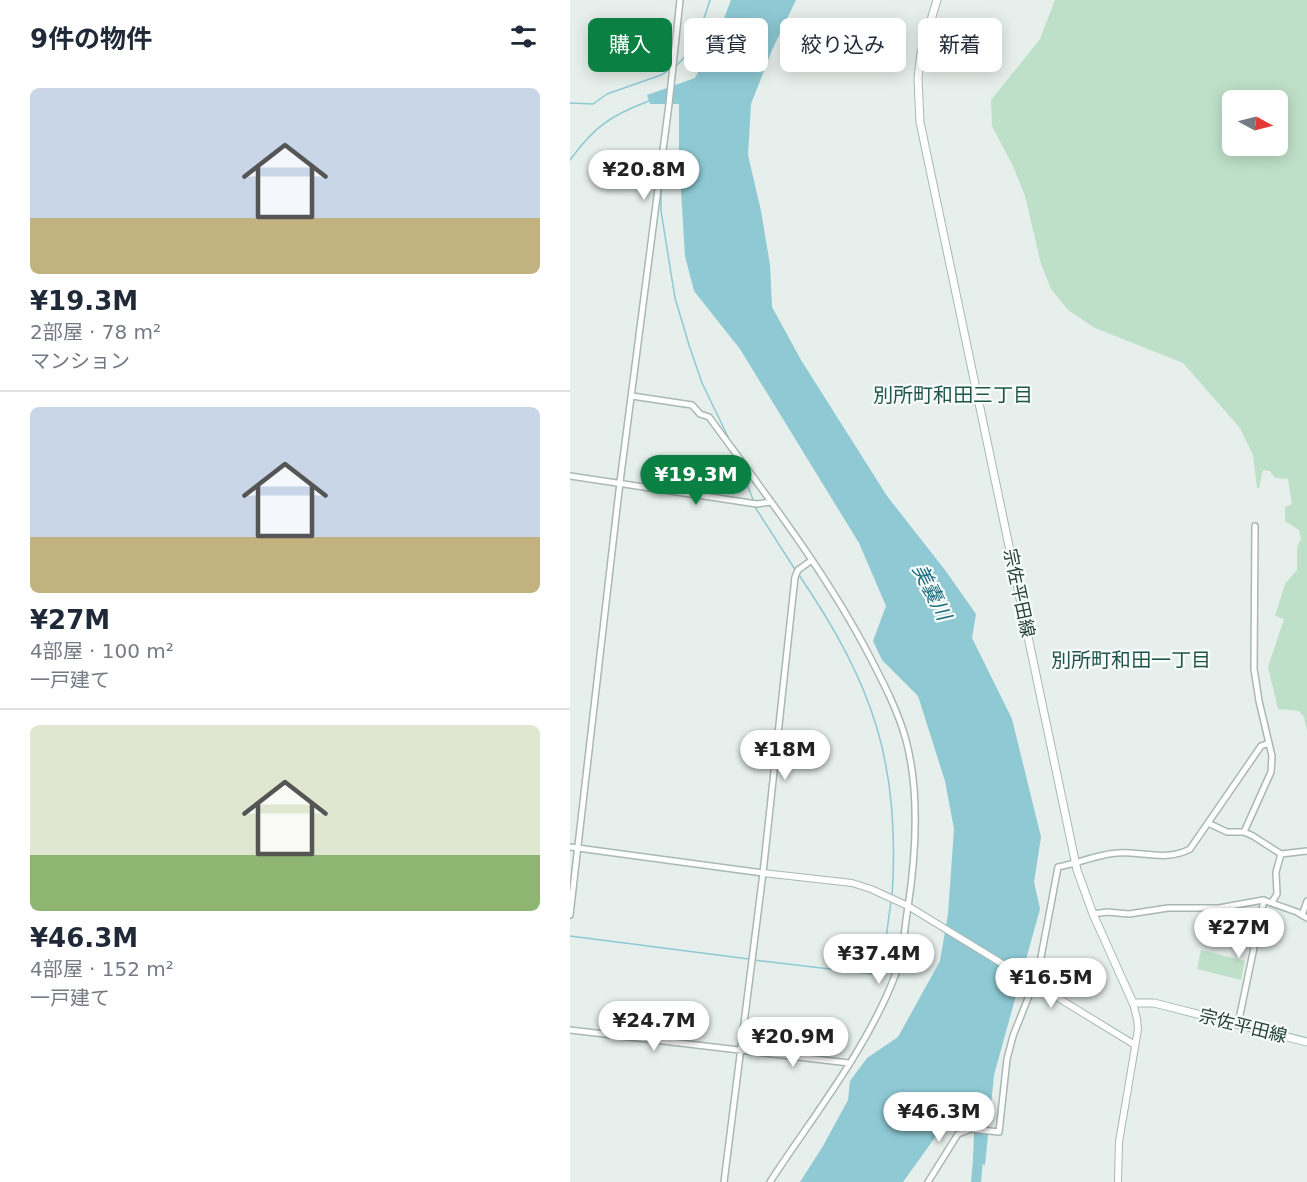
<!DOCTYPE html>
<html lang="ja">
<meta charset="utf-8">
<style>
body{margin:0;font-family:"DejaVu Sans","Noto Sans JP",sans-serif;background:#f2f2f3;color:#1f2937;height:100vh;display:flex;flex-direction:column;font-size:22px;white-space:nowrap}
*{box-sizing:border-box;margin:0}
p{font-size:20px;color:#747a83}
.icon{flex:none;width:33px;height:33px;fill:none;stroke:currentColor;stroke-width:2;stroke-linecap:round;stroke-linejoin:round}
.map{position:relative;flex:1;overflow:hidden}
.sheet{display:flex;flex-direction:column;background:#fff;width:570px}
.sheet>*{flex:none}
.guide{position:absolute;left:18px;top:18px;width:570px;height:54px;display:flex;gap:12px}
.needle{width:39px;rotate:97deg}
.tools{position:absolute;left:652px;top:90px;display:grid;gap:12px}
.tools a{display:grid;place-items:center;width:66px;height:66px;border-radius:9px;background:#fff;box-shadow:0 3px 15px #0003;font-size:30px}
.price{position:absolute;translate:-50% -51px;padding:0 14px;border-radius:21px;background:#fff;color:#222;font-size:20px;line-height:39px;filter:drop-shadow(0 2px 3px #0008)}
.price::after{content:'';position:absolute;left:50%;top:36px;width:18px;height:14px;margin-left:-9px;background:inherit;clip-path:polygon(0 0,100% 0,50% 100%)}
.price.selected{background:#0b8043;color:#fff}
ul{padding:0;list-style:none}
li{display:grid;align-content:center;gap:12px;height:318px;padding:0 30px}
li+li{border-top:2px solid #e0e1e3}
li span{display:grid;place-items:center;height:186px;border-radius:9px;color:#555}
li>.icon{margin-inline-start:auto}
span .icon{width:108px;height:108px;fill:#fffc;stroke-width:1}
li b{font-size:26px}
h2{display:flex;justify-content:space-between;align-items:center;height:72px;padding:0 30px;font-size:26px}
.tag{padding:0 21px;border-radius:9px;background:#fff;box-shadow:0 3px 15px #0003;font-size:21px;line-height:54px}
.tag.selected{background:#0b8043;color:#fff}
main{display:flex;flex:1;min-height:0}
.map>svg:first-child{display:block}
.green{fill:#bfe0c8;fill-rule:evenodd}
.water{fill:#8ec9d4}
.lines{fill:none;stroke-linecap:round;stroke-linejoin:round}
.stream{stroke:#8ec9d4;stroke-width:1.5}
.river{stroke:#8ec9d4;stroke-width:10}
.minor-casing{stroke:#a8b8b2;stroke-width:8}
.tertiary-casing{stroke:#a8b8b2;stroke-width:8}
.secondary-casing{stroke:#a4bbb3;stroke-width:9}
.minor{stroke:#fff;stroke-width:5}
.tertiary{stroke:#fff;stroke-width:6}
.secondary{stroke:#fff;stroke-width:7}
.labels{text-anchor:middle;stroke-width:4.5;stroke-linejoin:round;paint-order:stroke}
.street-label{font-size:18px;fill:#24423a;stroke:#f7fbf9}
.neighbourhood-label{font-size:20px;fill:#1f5548;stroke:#f7fbf9}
.water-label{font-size:20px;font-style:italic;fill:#1c6f80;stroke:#f7fbf9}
</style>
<main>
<section class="sheet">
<h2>9件の物件<svg class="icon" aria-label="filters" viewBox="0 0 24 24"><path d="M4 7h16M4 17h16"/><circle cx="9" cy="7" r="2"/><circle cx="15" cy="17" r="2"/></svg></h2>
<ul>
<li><span style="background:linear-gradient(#c9d6e8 70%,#c2b280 0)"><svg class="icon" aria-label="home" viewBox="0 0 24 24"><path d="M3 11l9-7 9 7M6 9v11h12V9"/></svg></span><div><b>¥19.3M</b><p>2部屋 · 78 m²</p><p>マンション</p></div></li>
<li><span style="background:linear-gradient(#c9d6e8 70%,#c2b280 0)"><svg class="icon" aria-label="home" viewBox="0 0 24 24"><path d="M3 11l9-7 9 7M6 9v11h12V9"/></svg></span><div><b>¥27M</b><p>4部屋 · 100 m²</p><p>一戸建て</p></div></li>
<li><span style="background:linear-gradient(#dfe7d0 70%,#8fb573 0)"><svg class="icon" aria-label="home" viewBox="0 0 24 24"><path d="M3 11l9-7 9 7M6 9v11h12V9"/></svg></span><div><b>¥46.3M</b><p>4部屋 · 152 m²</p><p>一戸建て</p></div></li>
</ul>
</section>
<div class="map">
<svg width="737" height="1182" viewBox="0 0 737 1182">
<rect width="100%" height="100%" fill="#e6efeb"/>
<path class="green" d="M 485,0 L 737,0 L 737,731 L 734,717 L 729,711 L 708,709 L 698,667 L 714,619 L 705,616 L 715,584 L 727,570 L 727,547 L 731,539 L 729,530 L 715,521 L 715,507 L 722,504 L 718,479 L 705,478 L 700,471 L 693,470 L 689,488 L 687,488 L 683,455 L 670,428 L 613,363 L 525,328 L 498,310 L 481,289 L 471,264 L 455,196 L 443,166 L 422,126 L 421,100 L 470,39 ZM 708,100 L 708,146 L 663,146 L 663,100 Z
M 631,950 L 675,961 L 671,980 L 627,969 Z"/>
<path class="water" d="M 161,0 L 226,0 L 202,50 L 181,104 L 178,155 L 191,211 L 200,265 L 202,307 L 231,360 L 317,496 L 375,570 L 406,614 L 402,638 L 442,719 L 471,837 L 464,882 L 470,909 L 424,1075 L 415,1165 L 403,1161 L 405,1108 L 391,1104 L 379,1118 L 333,1182 L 230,1182 L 253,1146 L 278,1100 L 280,1081 L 297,1058 L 328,1037 L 370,961 L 378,914 L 384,829 L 375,781 L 348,696 L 312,660 L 303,641 L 316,606 L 289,543 L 170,349 L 124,291 L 115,256 L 109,158 L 109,104 L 80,104 L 77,95 L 125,78 L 150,29 Z"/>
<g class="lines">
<path class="stream" d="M 106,66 C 122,52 134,20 140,0
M 0,103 L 23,104 L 37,94 L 91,75 L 99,70
M 0,160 C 24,127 41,115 79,101
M 91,184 L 91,211 L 105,298 L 119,345 L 132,383 L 160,441
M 166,457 L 184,502
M 185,507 L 226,571
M 229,575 C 303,684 331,764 322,897
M 0,936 L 179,959
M 184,960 L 311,975 L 321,901"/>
<path class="river" d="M 406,1182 L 409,1149"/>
<g class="minor-casing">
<path id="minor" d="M 62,396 L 122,405 L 130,414 L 139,417 C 196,495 256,572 300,657 C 314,684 328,711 336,740 C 350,793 346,854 338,907 C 334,929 334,952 326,973 C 298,1048 243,1116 200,1182
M 0,476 L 187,504 L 201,502
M 638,823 L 657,832 L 674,832 L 683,836 L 711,854 L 737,851
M 674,832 L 701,772 L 702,756 L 689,701 L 684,669 L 685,526
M 0,847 L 193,873
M 702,902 L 707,894 L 706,872 L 711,854
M 523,914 L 537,912 L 559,914 L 598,908 L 649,908 L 693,900 L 727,912 L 737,918
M 0,915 L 50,482 L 99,104 L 110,0
M 732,915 L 737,901
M 668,1024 L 694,900
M 0,1030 L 279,1063
M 154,1182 L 193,873 L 225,577 L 228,570 L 242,560
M 358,1182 L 388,1134 L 401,1129 L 429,1132 L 437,1059 L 443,1036 L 468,973 L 488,867 C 506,864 529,854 547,853 C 571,851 596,862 620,849 L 691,746 L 699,743"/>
</g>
<g class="tertiary-casing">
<path id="tertiary" d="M 193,873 L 282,883 L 301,889 L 338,906 L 565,1045
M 548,1182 L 549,1142 L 568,1029 L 567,1019 L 563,1003"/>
</g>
<g class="secondary-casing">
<path id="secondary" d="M 367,0 L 351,53 L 348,78 L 350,122 L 507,870 L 523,914 L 563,1003 L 584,1003 L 737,1042"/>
</g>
<use href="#minor" class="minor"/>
<use href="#tertiary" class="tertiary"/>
<use href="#secondary" class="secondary"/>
</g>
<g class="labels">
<g class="street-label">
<text transform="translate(449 593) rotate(78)" y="6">宗佐平田線</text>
<text transform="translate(673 1026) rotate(14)" y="6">宗佐平田線</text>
</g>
<g class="neighbourhood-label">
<text x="383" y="402">別所町和田三丁目</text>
<text x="561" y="667">別所町和田一丁目</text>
</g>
<g class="water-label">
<text transform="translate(362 592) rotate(63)" y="7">美嚢川</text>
</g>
</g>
</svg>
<div class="tools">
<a><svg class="needle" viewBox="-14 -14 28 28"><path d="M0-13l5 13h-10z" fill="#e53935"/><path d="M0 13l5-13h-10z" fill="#747a83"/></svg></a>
</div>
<b class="price" style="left:74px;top:201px">¥20.8M</b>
<b class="price selected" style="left:126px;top:506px">¥19.3M</b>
<b class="price" style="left:215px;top:781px">¥18M</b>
<b class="price" style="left:669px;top:959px">¥27M</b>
<b class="price" style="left:309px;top:985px">¥37.4M</b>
<b class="price" style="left:481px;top:1009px">¥16.5M</b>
<b class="price" style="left:84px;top:1052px">¥24.7M</b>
<b class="price" style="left:223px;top:1068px">¥20.9M</b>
<b class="price" style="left:369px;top:1143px">¥46.3M</b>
<div class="guide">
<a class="tag selected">購入</a>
<a class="tag">賃貸</a>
<a class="tag">絞り込み</a>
<a class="tag">新着</a>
</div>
</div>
</main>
